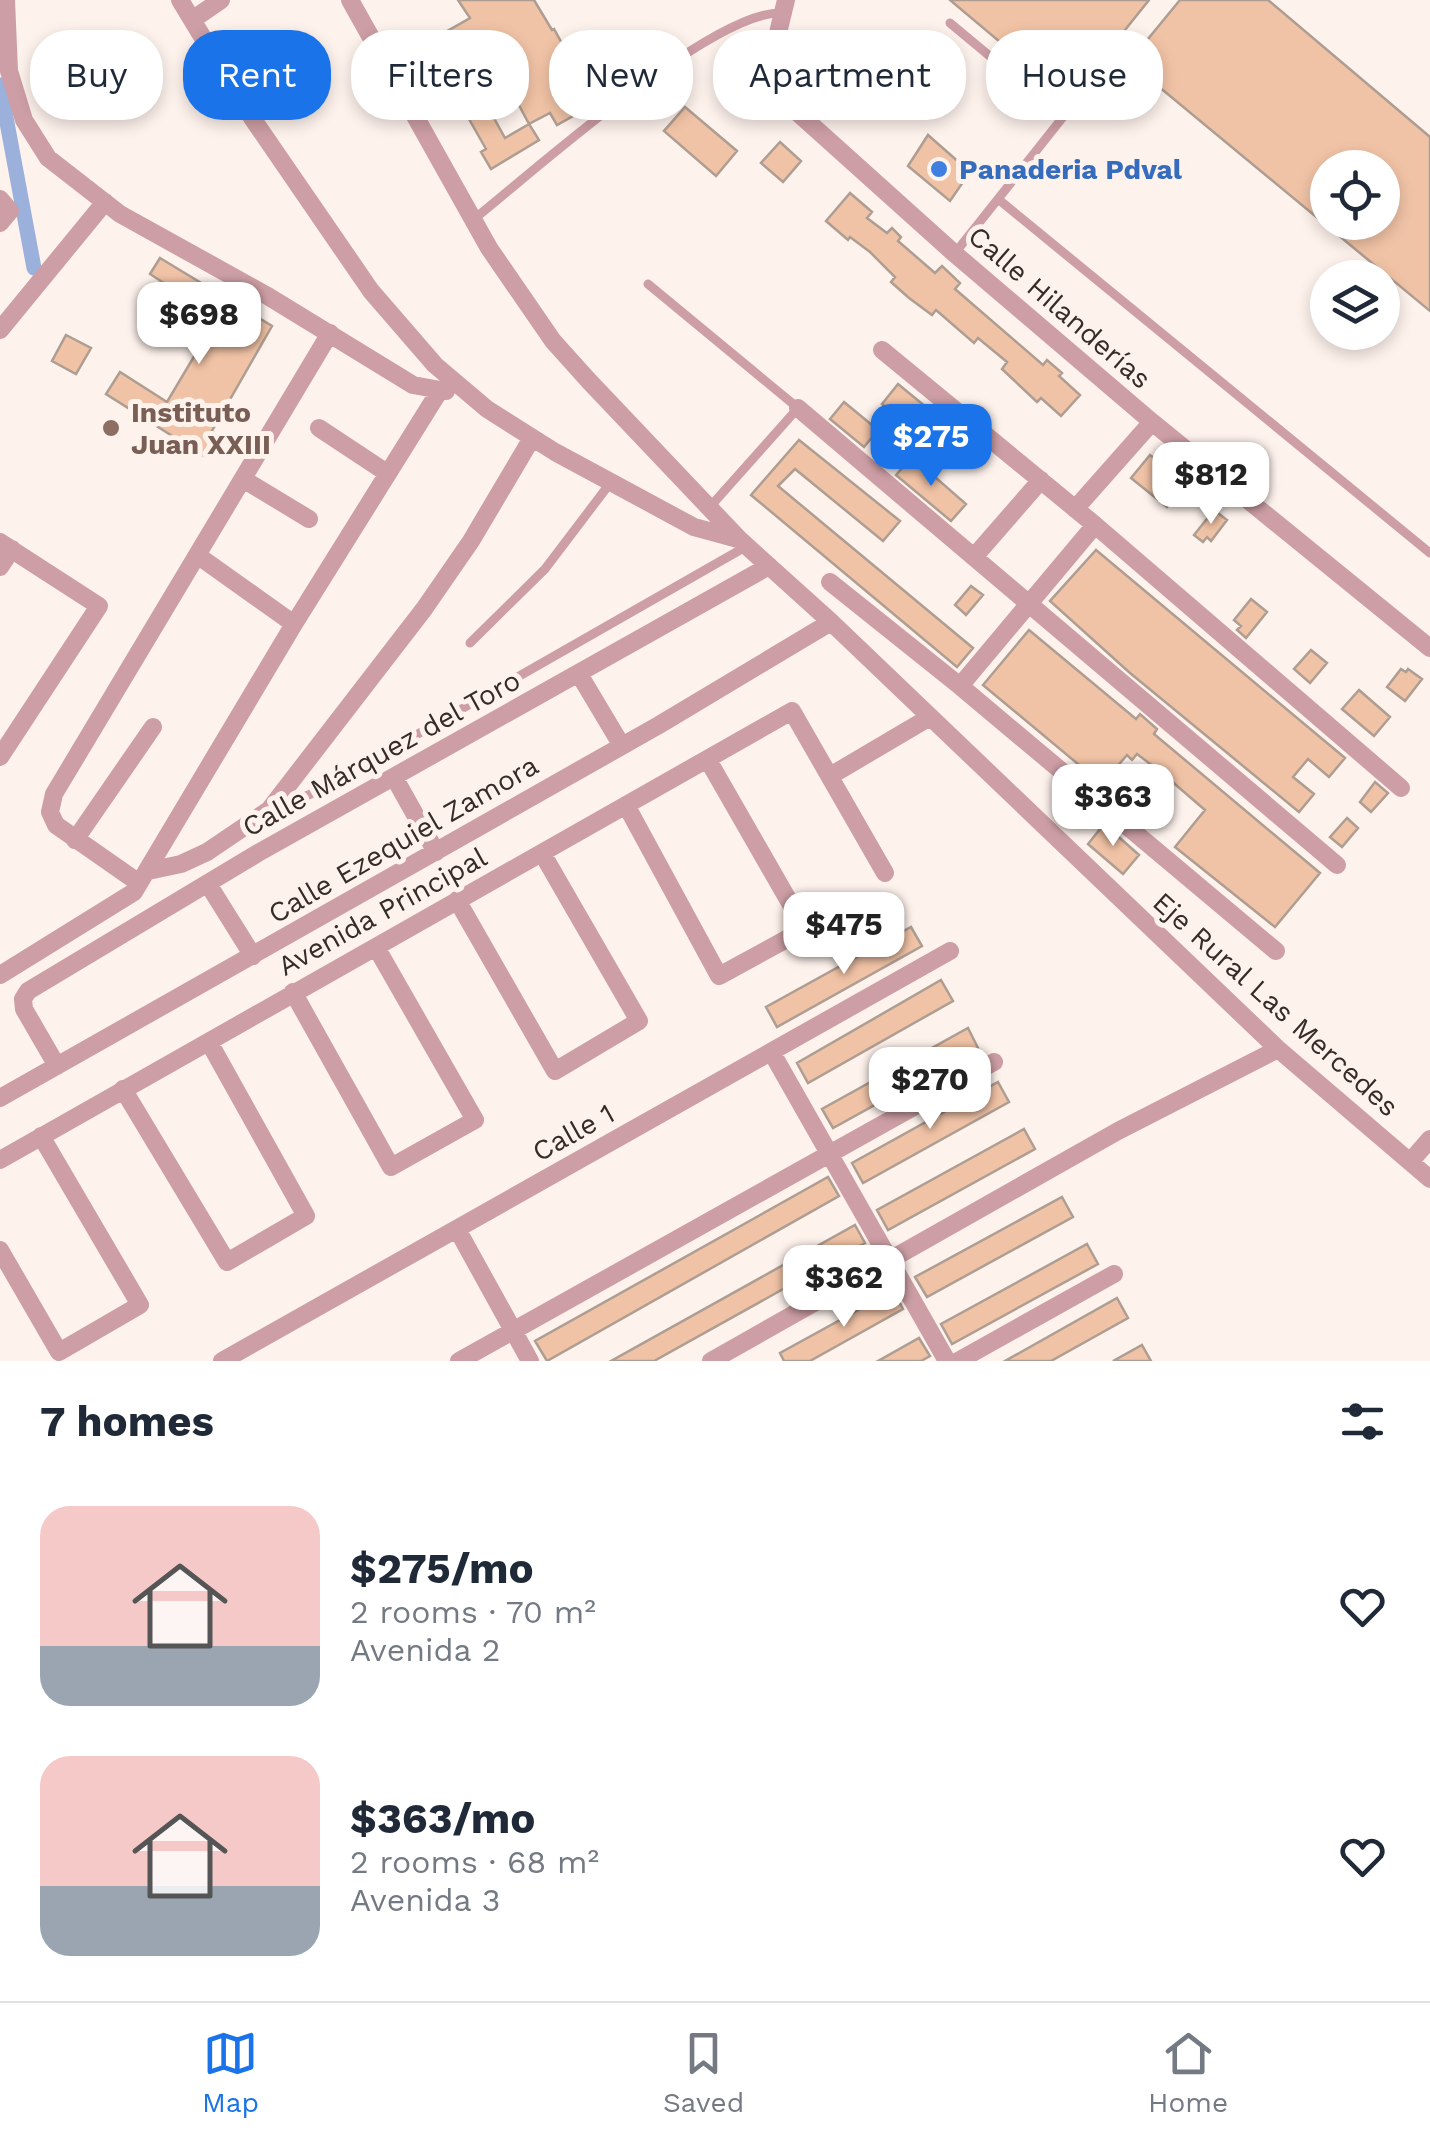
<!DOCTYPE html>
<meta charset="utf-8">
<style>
body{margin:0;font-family:"Work Sans",sans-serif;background:#f2f2f3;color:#1f2937;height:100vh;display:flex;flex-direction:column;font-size:38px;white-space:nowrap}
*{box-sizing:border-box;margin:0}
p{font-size:32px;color:#747a83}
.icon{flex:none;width:55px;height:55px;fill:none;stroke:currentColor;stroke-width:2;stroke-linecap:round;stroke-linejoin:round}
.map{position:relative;height:1361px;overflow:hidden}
.details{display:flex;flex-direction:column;background:#fff;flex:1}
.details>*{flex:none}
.hud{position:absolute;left:30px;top:30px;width:1370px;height:90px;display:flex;gap:20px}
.tools{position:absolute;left:1310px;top:150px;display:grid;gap:20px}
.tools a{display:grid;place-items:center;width:90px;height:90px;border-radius:50%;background:#fff;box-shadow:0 5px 15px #0003;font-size:50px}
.price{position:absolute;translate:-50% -85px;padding:0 22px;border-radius:20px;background:#fff;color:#222;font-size:32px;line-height:65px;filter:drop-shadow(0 2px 5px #0008)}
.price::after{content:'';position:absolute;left:50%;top:60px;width:30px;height:22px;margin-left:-15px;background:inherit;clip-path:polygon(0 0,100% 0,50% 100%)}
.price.on{background:#1a73e8;color:#fff}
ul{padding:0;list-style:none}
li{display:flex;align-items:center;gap:30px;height:250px;padding:0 40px}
li span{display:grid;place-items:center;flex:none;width:280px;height:200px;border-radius:30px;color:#555}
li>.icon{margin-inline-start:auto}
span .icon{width:120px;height:120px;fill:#fffc;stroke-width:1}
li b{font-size:42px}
h2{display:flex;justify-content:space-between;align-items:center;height:120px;padding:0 40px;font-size:42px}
.tag{padding:0 35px;border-radius:40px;background:#fff;box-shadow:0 5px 15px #0003;font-size:35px;line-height:90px}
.tag.on{background:#1a73e8;color:#fff}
.tab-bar{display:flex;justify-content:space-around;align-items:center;height:140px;border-top:2px solid #e0e1e3;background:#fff;font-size:28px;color:#747a83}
.tab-bar a{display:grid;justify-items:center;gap:5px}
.tab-bar .on{color:#1a73e8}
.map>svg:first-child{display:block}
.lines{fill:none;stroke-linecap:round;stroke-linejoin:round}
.canal{stroke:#9bb0da;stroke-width:15}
.building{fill:#f1c3a6;stroke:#ae9d92;stroke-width:2.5;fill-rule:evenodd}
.lane{stroke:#cd9ea5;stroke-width:9}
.street{stroke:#cd9ea5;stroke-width:18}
.shop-dot{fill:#3f7fe0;stroke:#fef2ec;stroke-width:4}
.education-dot{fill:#8d6e63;stroke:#fef2ec;stroke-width:4}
.labels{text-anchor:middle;stroke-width:10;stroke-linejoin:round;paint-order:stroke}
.shop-label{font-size:28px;font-weight:bold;fill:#366cbe;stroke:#fef2ec;text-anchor:start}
.street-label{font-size:28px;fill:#342c29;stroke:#fef2ec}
.education-label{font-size:28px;font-weight:bold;fill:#785e54;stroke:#fef2ec;text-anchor:start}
</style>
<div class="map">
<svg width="1430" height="1361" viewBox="0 0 1430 1361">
<rect width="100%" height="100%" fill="#fef2ec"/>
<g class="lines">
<path class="canal" d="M 0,85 L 34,268"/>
</g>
<path class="building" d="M 458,0 L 534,0 L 552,30 L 554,29 L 593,100 L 573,111 L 575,115 L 557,125 L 550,113 L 529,124 L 539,140 L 491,169 L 481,152 L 486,149 L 436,61 L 417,72 L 407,54 L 470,18 ZM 481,35 L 493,55 L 466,71 L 455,50 ZM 514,96 L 529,124 L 505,138 L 489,109 Z
M 950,0 L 1149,0 L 1069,100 Z
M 1180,0 L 1268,0 L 1430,137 L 1430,311 L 1129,62 ZM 1328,168 L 1382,168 L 1382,222 L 1328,222 Z
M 685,107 L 737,151 L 716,176 L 664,131 Z
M 928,135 L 970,172 L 950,201 L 908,166 Z
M 780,142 L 801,161 L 783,182 L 761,163 Z
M 850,193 L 872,212 L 867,218 L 887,233 L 892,228 L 901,237 L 898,241 L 935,273 L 942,266 L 960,283 L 955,289 L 1043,365 L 1047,360 L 1062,373 L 1059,376 L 1080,395 L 1061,416 L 1041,398 L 1037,402 L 1002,369 L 1007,362 L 978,338 L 974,343 L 936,310 L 932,315 L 909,298 L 891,282 L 895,277 L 870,252 L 850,237 L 848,240 L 826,221 Z
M 160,258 L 272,326 L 212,431 L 217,435 L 204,456 L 106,394 L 120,372 L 167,402 L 217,318 L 150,274 Z
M 66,335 L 91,348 L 76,374 L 52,361 Z
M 898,384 L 932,412 L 915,431 L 882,404 Z
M 844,402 L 878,430 L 864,447 L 830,419 Z
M 799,440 L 900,521 L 883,541 L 795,469 L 778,486 L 973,648 L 957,667 L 751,495 Z
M 1150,455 L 1186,484 L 1167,507 L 1131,478 Z
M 912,457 L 966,504 L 951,521 L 896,475 Z
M 1214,510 L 1227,520 L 1211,541 L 1207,537 L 1203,542 L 1194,535 Z
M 1096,550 L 1345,758 L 1329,777 L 1308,759 L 1293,777 L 1314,794 L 1299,812 L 1130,673 L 1050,601 Z
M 971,586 L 983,595 L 966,615 L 955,605 Z
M 1251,599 L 1267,612 L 1246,638 L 1237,630 L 1241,626 L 1234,620 Z
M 1029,630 L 1136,719 L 1140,714 L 1157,729 L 1154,734 L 1320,873 L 1275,927 L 1175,847 L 1205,810 L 1162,773 L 1137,754 L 1132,760 L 1127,755 L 1102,784 L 983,685 Z
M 1311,650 L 1327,663 L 1310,683 L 1294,669 Z
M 1401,669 L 1406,672 L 1408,669 L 1422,679 L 1405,701 L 1387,687 Z
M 1359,690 L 1390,717 L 1374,736 L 1342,709 Z
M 1375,782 L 1388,793 L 1371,812 L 1360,802 Z
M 1347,818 L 1358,828 L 1342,847 L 1330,837 Z
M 1104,824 L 1139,855 L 1123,874 L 1088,844 Z
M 911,927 L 922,946 L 777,1027 L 766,1007 Z
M 941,980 L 953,1001 L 808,1083 L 797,1063 Z
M 968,1028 L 978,1048 L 833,1128 L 822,1109 Z
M 998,1082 L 1009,1102 L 863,1183 L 852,1163 Z
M 1024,1129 L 1035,1149 L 888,1230 L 877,1210 Z
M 828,1177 L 839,1196 L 547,1361 L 535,1341 Z
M 1062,1197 L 1073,1217 L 927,1297 L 915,1277 Z
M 855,1225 L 865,1243 L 785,1288 L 654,1361 L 611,1361 Z
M 1087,1244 L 1098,1264 L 952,1344 L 941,1324 Z
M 893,1291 L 903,1309 L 810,1361 L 784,1361 L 780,1353 Z
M 1117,1298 L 1128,1318 L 1051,1361 L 1005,1361 Z
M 919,1338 L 930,1356 L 921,1361 L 878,1361 Z
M 1142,1345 L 1151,1361 L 1113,1361 Z"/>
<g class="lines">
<path class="lane" d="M 950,23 L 1063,117 L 998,199
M 474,219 C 533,172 712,11 781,13
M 955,253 L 998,199 L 1430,553
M 648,284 L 798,408 L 709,508
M 470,643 L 545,569 L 611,482
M 279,797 L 301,798 L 318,791 L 747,546"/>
<path class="street" d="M 6,0 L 9,71 L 24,120 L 48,158 L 120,214 L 266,295 L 413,385 L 446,391
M 180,0 L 248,112 L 371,291 L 435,365 L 487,409 L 555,452 L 694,527 L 738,539
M 350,0 L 489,248 L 553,341 L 589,381 L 739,539 L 831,622 L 1278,1049 L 1430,1179
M 786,0 L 778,33 L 779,69 L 797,112 L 955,254 L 1152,422 L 1430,648
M 192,20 L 221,0
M 0,199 L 10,211 L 0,223
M 0,330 L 105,202
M 882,350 L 1095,525 L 1401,788
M 798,408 L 1337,865
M 319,428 L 387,473
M 243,479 L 309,519
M 1075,509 L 1152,422
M 0,542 L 99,606 L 0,757
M 197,555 L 294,624
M 974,557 L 1041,480
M 0,567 L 12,549
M 830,582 L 960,686 L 1276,951
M 579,674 L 622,746
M 960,686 L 1095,525
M 830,776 L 930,717
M 394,777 L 436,852
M 626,805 L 719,976 L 805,929 L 708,760
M 75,840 L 153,727
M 148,871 L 181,864 L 207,852 L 269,810 L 424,609 L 471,541 L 532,438
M 139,883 L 56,825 L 50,812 L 54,794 L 330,333
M 208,884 L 253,956
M 457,900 L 555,1071 L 639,1021 L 542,853
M 0,975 L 134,892 L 294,624 L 440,390
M 293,992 L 391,1167 L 475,1120 L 376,947
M 772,1053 L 947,1361
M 57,1066 L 24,1009 L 23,999 L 28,991 L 258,853 L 769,566
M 123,1089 L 227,1262 L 306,1216 L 209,1042
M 0,1098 L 659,725 L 831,622
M 0,1160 L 792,711 L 885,873
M 1410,1162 L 1430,1139
M 457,1229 L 530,1361
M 0,1250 L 59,1352 L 140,1305 L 41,1136
M 222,1361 L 950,951
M 459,1361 L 994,1062
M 711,1361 L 1118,1131 L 1278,1049
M 958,1361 L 1114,1274"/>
</g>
<circle class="shop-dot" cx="939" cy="169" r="10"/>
<circle class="education-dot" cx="111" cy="428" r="10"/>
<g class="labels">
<g class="shop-label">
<text x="959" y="179">Panaderia Pdval</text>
</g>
<g class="street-label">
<text transform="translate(1060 307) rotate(41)" y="10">Calle Hilanderías</text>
<text transform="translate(381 753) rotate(-29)" y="10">Calle Márquez del Toro</text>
<text transform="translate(403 839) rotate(-30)" y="10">Calle Ezequiel Zamora</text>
<text transform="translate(382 911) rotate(-29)" y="10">Avenida Principal</text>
<text transform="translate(1276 1004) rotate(42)" y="10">Eje Rural Las Mercedes</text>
<text transform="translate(573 1132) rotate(-29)" y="10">Calle 1</text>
</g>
<g class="education-label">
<text x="131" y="422">Instituto<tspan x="131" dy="32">Juan XXIII</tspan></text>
</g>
</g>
</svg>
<div class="tools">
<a><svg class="icon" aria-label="locate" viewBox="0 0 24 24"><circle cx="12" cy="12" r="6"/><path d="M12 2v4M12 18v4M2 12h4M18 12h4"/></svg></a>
<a><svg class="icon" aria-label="layers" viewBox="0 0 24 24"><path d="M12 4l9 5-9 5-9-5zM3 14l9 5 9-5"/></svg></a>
</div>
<b class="price" style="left:199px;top:367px">$698</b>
<b class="price on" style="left:931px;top:489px">$275</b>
<b class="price" style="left:1211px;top:527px">$812</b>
<b class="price" style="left:1113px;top:849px">$363</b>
<b class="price" style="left:844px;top:977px">$475</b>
<b class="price" style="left:930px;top:1132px">$270</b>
<b class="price" style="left:844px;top:1330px">$362</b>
<div class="hud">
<a class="tag">Buy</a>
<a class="tag on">Rent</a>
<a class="tag">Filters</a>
<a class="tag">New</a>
<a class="tag">Apartment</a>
<a class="tag">House</a>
</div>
</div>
<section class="details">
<h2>7 homes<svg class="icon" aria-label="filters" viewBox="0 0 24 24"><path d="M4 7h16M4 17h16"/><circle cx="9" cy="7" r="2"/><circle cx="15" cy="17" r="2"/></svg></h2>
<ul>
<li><span style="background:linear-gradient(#f6c9c9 70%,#9aa5b1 0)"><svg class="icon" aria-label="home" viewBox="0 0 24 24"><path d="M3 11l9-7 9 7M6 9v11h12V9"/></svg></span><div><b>$275/mo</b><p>2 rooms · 70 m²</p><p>Avenida 2</p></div><svg class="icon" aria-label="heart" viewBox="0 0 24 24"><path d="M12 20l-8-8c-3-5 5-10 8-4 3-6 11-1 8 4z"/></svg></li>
<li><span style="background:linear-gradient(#f6c9c9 65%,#9aa5b1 0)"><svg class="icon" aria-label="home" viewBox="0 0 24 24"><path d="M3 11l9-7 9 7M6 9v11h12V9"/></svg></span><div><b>$363/mo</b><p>2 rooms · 68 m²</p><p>Avenida 3</p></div><svg class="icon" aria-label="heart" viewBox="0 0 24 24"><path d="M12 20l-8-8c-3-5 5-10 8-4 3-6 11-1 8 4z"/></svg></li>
</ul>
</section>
<nav class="tab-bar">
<a class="on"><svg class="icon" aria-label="map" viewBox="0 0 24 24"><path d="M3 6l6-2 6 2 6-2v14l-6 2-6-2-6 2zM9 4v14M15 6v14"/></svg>Map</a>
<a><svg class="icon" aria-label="saved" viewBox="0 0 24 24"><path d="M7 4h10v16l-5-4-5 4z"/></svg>Saved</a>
<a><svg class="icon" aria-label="home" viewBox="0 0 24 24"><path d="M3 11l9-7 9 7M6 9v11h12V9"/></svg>Home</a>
</nav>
